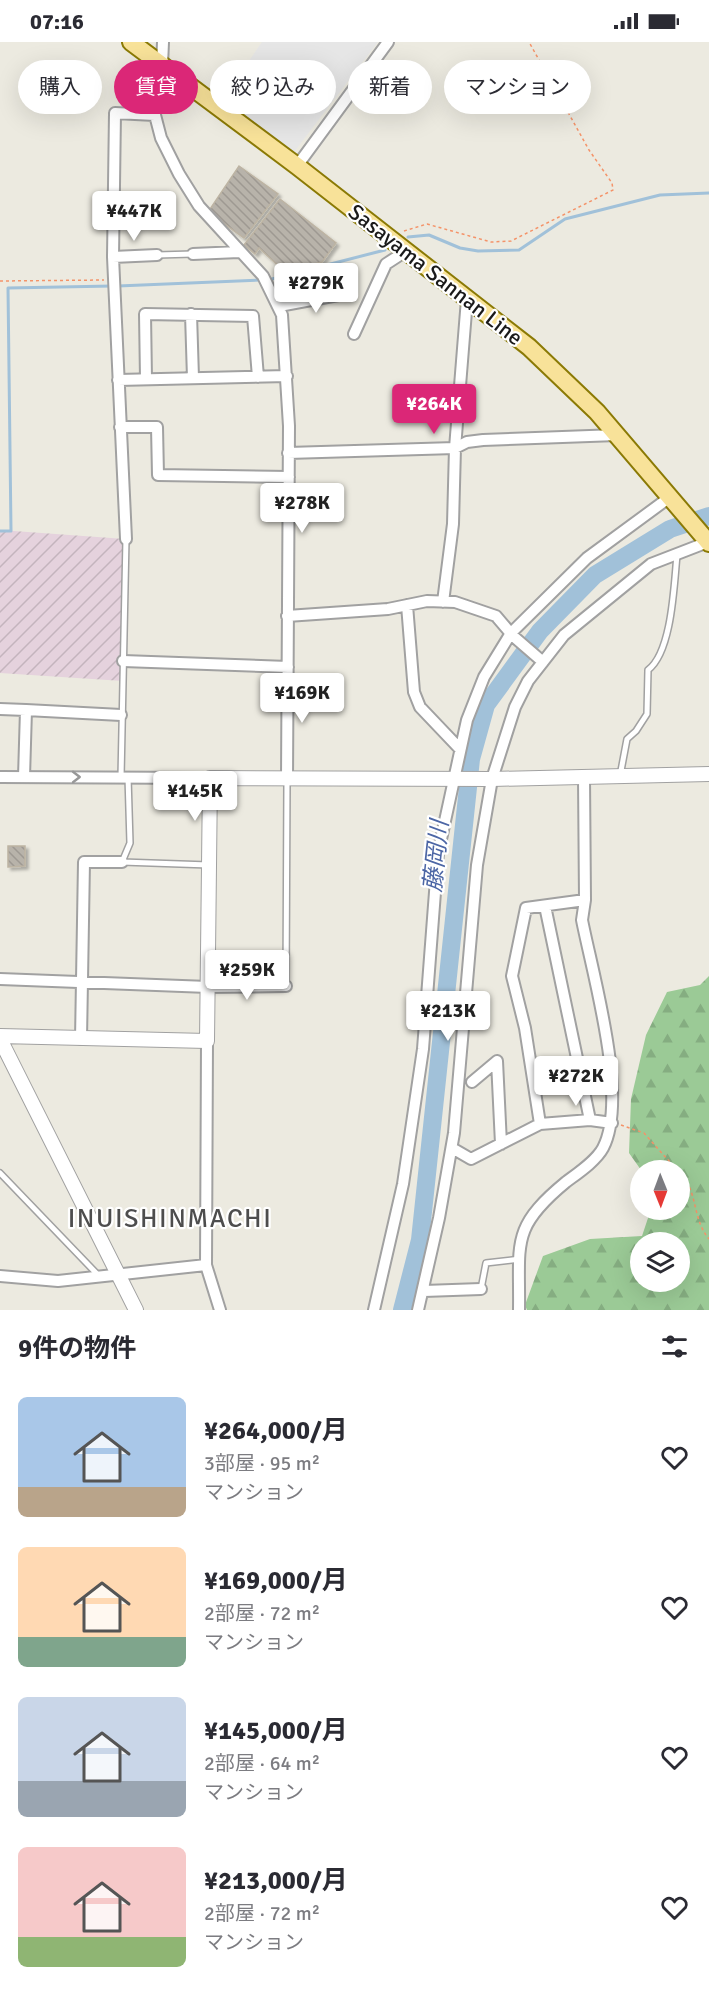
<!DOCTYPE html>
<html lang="ja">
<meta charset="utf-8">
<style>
body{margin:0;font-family:Signika,"Noto Sans JP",sans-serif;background:#f2f2f3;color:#2b2b33;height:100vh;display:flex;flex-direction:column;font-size:22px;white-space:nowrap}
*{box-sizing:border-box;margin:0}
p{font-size:20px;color:#7c7c81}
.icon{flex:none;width:33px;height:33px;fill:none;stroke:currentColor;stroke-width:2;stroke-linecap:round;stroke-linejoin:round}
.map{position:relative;height:1268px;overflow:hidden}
.side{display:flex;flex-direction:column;background:#fff;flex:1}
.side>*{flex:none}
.guide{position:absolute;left:18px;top:18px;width:674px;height:54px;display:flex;gap:12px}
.needle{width:39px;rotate:179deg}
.fabs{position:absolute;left:630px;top:1118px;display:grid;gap:12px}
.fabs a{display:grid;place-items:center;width:60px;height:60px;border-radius:50%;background:#fff;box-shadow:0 6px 24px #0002;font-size:30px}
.price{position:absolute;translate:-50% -51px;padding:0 14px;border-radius:6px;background:#fff;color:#222;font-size:20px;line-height:39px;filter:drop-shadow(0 2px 3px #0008)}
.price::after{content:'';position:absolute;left:50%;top:36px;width:18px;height:14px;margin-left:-9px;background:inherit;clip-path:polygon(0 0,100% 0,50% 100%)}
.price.current{background:#db2777;color:#fff}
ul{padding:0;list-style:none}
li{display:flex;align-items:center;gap:18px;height:150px;padding:0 18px}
li span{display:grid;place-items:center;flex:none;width:168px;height:120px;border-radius:9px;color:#555}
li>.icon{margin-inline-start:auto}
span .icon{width:72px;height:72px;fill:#fffc;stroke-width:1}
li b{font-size:26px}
h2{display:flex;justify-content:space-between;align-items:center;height:72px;padding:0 18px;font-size:26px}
.pill{padding:0 21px;border-radius:27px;background:#fff;box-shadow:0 6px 24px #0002;font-size:21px;line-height:54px}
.pill.current{background:#db2777;color:#fff}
.status{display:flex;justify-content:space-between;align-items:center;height:42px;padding:0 30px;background:#fff;direction:ltr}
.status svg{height:16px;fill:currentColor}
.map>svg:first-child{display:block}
.industrial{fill:url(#industrial-furrows)}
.forest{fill:url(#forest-firs);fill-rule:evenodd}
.parking{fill:#e6e6e6}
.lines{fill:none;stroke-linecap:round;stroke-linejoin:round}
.stream{stroke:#a1c1d9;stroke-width:3}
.river{stroke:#a1c1d9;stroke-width:18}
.building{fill:url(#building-back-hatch);stroke:#bdb4a3;stroke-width:1.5;filter:url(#shadow)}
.service-casing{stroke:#a1a1a1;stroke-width:8}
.minor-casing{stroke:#a1a1a1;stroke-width:14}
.tertiary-casing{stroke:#a1a1a1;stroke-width:16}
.primary-casing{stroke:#8b7a05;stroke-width:20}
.path{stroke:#f49369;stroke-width:1.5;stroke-dasharray:3 3;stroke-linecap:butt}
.service{stroke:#fff;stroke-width:5}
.minor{stroke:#fff;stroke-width:10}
.tertiary{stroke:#fff;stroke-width:14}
.primary{stroke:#f8e299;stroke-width:16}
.oneway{stroke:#989898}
.labels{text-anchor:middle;stroke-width:4.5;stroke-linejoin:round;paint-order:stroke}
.street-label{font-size:22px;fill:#1a1a1a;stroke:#fff}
.water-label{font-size:24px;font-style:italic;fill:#4c66a5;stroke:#fff}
.quarter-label{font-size:26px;letter-spacing:1.5px;fill:#4d4d4d;stroke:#fff}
</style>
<div class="status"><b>07:16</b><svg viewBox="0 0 49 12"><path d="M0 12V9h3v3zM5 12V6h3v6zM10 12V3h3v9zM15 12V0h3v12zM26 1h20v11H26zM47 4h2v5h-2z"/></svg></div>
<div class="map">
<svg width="709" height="1268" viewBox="0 0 709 1268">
<defs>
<pattern id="industrial-furrows" width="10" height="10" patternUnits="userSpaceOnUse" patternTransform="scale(1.5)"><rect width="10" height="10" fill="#e5d2dd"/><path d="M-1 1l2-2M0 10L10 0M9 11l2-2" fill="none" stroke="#c4b4bd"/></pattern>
<pattern id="forest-firs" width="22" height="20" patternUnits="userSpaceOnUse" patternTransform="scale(1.5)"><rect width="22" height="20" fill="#9bca96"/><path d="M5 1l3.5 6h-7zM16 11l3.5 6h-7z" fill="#85ad81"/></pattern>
<pattern id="building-back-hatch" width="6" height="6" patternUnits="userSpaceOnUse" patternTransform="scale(1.5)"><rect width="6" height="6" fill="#b8b3aa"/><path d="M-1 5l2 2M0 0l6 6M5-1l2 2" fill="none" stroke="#9e9992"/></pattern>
<filter id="shadow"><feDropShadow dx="3" dy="3" stdDeviation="1.5" flood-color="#0004"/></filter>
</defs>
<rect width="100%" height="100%" fill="#eceae0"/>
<path class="industrial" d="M 0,488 L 125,497 L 123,639 L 0,631 Z"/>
<path class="forest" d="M 709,934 L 709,1268 L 527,1268 L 525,1263 L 543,1214 L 590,1197 L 642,1194 L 651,1167 L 680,1167 L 680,1128 L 641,1128 L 629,1111 L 631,1057 L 646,993 L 667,950 L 700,943 ZM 640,1200 L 680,1200 L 680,1239 L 640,1239 Z"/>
<path class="parking" d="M 262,0 L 378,0 L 291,114 L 219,62 Z"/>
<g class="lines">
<path class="stream" d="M 408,195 L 429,193 L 460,206 L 478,209 L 519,208 L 565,177 L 660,153 L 709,151
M 268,238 L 385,208
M 118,244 L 261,238
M 0,489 L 11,489 L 8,246 L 112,244"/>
<path class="river" d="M 402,1268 L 420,1198 L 471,717 L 486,663 L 540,589 L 595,533 L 670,487 L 709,474"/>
</g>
<path class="building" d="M 239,124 L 278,152 L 244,196 L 208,170 Z
M 280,157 L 336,201 L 322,220 L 285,230 L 259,206 L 255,212 L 244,203 Z
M 8,804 L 25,804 L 25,824 L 8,825 Z"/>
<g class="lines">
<g class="service-casing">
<path id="service" d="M 157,213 L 193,212
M 620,734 L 627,697 L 636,689 L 647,672 L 648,628 C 672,610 674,543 677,513
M 121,735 L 126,497
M 128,735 L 130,801 L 122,820 L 209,823
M 286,944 L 287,739
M 0,1131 L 99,1234
M 481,1247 L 486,1221 L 520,1217"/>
</g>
<g class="minor-casing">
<path id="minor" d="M 150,16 L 155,73 L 161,96 L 179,132 L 199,164 L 263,234 L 282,273 L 289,384 L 287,738
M 162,24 L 163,0
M 297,124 L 388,0
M 193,212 L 239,210
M 113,215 L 157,213
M 279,264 L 349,251
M 191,272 L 193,336
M 354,292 L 386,222 L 406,209
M 146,337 L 145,272 L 253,274 L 258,335
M 118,338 L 287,334
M 120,385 L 157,385 L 158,433 L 289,435
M 288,411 L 455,406 L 467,257
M 126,497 L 113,215 L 115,71 L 155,73
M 443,560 L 453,482 L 455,406 L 467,400 L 483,398 L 617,393
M 407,563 L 414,650 L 420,665 L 460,707
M 287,574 L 388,567 L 427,559 L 455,560 L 496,574 L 513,594 L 543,620
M 123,619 L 288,625
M 0,667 L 26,668 L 24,735
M 26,668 L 121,673
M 0,735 L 210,736
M 545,864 L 590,1078
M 0,937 L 208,945 L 286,944
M 81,997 L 84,820 L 122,820
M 207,999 L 206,1223 L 220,1268
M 472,1040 L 497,1019 L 501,1102
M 540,1082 L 590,1078 L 612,1081
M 452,1106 L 471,1117 L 540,1082 L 525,986 L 512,934 L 526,866 L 585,858
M 0,1234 L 58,1239 L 206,1223
M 424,1249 L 481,1247
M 374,1268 L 403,1142 L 423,1007 L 438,811 L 467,678 L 484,635 L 511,591 L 587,516 L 670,455
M 418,1268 L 439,1176 L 454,1091 L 477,823 L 492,737 L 515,665 L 528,639 L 564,593 L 651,522 L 708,500
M 519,1268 C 520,1201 510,1186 566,1140 C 578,1131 596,1119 603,1106 C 629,1056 593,934 582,878 L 585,858 L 584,736"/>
</g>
<g class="tertiary-casing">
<path id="tertiary" d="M 0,994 L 207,999 L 210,736 L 492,737 L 709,732
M 0,997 L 136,1268"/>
</g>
<g class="primary-casing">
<path id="primary" d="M 131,0 L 297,124 L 529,305 L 597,370 L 709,501"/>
</g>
<path class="path" d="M 404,189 L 427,182 L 491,200 L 511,199 L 613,148 L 612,141 L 589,108 L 529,0
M 0,239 L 104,238
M 621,1083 L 644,1091 L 677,1128
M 680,1130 C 698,1149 692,1177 709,1197"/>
<use href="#service" class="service"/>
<use href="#minor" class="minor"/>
<use href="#tertiary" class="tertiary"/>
<use href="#primary" class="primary"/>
</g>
<defs><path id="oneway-chevron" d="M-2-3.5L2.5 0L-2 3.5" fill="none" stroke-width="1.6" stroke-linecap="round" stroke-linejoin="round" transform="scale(1.5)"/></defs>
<use class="oneway" href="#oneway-chevron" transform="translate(76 735)"/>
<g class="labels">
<g class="street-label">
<text transform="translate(436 232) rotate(38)" y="8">Sasayama Sannan Line</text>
</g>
<g class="water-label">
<text transform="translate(436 814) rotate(-84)" y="8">藤岡川</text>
</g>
<g class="quarter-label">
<text x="170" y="1185">INUISHINMACHI</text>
</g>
</g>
</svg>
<div class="fabs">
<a><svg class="needle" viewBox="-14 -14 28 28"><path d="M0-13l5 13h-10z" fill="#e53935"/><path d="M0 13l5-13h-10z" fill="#7c7c81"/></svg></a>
<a><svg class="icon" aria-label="layers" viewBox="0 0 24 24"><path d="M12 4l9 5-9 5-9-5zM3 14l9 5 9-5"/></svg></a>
</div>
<b class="price" style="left:134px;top:200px">¥447K</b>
<b class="price" style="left:316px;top:272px">¥279K</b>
<b class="price current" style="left:434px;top:393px">¥264K</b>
<b class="price" style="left:302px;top:492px">¥278K</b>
<b class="price" style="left:302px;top:682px">¥169K</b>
<b class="price" style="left:195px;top:780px">¥145K</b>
<b class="price" style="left:247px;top:959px">¥259K</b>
<b class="price" style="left:448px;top:1000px">¥213K</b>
<b class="price" style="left:576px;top:1065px">¥272K</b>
<div class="guide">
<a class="pill">購入</a>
<a class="pill current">賃貸</a>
<a class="pill">絞り込み</a>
<a class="pill">新着</a>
<a class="pill">マンション</a>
</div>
</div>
<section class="side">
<h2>9件の物件<svg class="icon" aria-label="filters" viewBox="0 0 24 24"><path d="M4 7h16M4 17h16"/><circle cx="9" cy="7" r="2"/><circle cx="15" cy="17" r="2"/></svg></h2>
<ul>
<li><span style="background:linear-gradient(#a9c7e8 75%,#b9a48a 0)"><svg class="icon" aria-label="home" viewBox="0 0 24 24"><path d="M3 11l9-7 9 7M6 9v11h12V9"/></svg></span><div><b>¥264,000/月</b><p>3部屋 · 95 m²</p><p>マンション</p></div><svg class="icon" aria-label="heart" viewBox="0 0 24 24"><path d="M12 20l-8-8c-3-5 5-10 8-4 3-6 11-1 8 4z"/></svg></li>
<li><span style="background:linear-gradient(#ffd9b3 75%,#7fa58c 0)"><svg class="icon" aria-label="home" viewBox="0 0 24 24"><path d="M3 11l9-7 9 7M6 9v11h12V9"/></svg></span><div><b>¥169,000/月</b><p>2部屋 · 72 m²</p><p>マンション</p></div><svg class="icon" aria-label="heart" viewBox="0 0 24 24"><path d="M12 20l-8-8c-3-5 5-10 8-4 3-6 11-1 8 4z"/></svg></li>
<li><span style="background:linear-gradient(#c9d6e8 70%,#9aa5b1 0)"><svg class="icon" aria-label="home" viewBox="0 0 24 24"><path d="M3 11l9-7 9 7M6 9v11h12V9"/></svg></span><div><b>¥145,000/月</b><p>2部屋 · 64 m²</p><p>マンション</p></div><svg class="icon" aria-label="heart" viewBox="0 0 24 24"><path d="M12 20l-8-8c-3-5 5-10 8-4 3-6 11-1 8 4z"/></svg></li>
<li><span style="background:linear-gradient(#f6c9c9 75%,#8fb573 0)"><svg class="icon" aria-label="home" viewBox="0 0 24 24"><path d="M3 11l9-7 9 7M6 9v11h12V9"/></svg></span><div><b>¥213,000/月</b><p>2部屋 · 72 m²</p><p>マンション</p></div><svg class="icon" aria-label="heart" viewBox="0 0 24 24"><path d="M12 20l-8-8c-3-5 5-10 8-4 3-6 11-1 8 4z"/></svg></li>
</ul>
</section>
